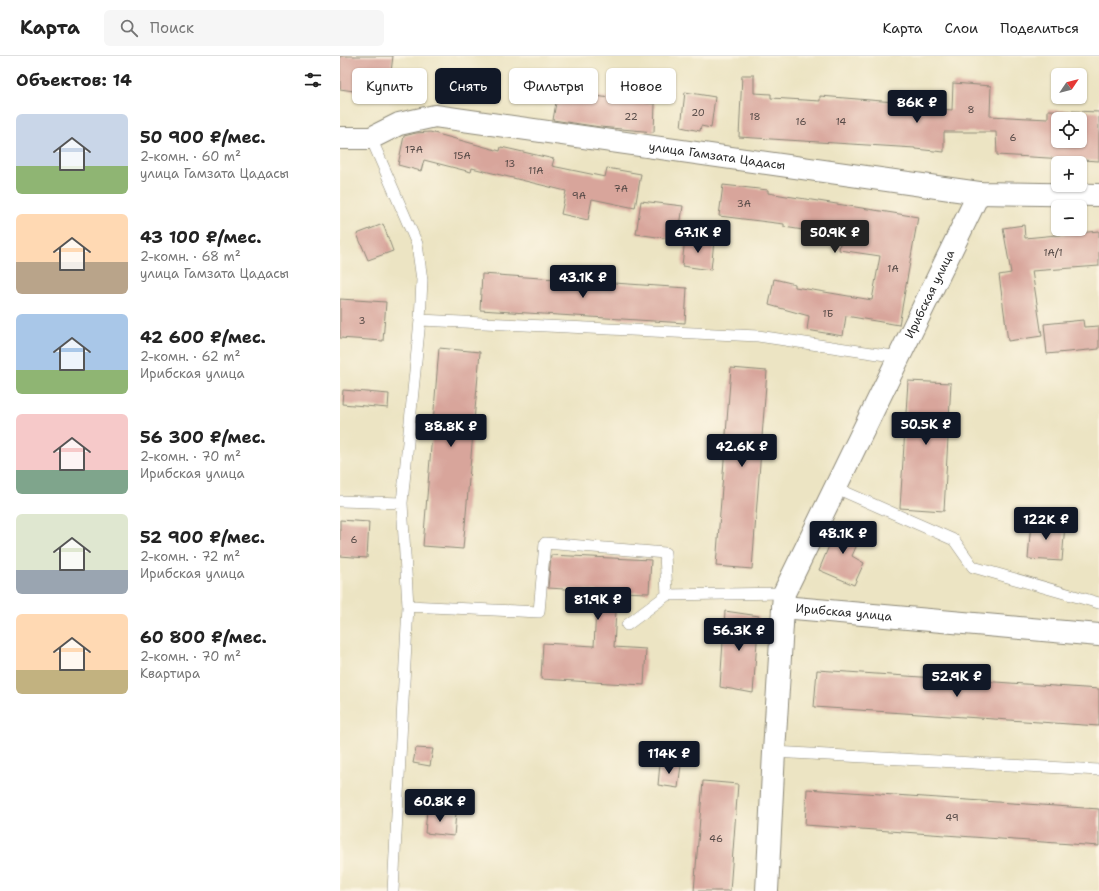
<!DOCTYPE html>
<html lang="ru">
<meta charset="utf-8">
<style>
body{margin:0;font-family:"Shantell Sans",sans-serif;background:#f6f6f6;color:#222;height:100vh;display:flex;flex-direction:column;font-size:15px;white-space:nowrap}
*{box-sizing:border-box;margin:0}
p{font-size:13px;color:#767676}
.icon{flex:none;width:22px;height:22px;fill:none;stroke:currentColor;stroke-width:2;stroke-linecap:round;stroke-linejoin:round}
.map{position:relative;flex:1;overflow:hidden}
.panel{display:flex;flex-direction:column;background:#fff;width:340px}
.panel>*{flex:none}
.banner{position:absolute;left:12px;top:12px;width:380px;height:36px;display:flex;gap:8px}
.needle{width:26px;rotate:55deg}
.tools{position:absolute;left:711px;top:12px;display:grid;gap:8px}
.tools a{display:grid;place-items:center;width:36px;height:36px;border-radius:6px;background:#fff;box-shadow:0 1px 3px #0004;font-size:20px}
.price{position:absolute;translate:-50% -34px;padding:0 9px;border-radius:4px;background:#111827;color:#fff;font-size:13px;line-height:26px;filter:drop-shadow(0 1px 2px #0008)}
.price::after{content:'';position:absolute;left:50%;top:24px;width:12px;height:9px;margin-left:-6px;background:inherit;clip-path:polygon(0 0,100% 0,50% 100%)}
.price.selected{background:#222;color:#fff}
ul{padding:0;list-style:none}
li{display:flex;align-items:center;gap:12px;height:100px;padding:0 16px}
li span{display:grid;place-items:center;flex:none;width:112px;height:80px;border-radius:6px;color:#555}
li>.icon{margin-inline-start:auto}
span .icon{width:48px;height:48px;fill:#fffc;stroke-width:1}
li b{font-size:17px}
h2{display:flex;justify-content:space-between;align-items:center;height:48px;padding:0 16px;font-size:17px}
.pill{padding:0 14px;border-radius:6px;background:#fff;box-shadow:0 1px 3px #0004;font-size:14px;line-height:36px}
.pill.selected{background:#111827;color:#fff}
header{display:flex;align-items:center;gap:24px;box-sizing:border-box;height:56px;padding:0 20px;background:#fff;border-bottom:1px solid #e0e0e0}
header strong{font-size:19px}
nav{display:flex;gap:22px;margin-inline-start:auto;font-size:14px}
.search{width:280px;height:36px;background:#f6f6f6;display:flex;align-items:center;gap:10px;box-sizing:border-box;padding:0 14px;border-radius:6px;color:#767676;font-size:15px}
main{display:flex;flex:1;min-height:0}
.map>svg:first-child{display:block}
.building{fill:#d8a59b;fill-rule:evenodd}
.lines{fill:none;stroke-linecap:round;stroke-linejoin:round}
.lane-casing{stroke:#8c8877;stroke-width:12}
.street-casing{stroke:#8c8877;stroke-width:24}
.lane{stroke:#fff;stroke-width:11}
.street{stroke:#fff;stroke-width:22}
.labels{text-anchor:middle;stroke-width:4;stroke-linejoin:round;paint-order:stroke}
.number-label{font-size:10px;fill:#564a47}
.street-label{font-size:12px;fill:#2b2b2b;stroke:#fcf5e5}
</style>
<header>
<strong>Карта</strong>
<div class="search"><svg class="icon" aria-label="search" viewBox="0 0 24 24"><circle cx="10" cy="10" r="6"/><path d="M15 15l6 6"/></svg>Поиск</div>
<nav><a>Карта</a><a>Слои</a><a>Поделиться</a></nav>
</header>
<main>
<section class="panel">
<h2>Объектов: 14<svg class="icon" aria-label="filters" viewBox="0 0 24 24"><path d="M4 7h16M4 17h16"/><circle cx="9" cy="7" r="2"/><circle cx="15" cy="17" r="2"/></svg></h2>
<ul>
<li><span style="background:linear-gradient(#c9d6e8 65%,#8fb573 0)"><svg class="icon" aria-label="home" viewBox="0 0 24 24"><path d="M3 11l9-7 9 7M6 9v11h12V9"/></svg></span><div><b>50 900 ₽/мес.</b><p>2-комн. · 60 m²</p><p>улица Гамзата Цадасы</p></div></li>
<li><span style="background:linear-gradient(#ffd9b3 60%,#b9a48a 0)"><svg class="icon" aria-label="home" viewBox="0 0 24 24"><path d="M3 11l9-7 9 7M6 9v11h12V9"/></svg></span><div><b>43 100 ₽/мес.</b><p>2-комн. · 68 m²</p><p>улица Гамзата Цадасы</p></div></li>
<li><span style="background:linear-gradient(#a9c7e8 70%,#8fb573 0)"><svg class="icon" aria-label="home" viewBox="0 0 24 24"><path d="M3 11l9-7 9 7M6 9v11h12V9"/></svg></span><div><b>42 600 ₽/мес.</b><p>2-комн. · 62 m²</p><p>Ирибская улица</p></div></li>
<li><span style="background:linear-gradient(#f6c9c9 70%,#7fa58c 0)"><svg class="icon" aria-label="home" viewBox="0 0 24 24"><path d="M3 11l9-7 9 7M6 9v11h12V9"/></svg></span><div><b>56 300 ₽/мес.</b><p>2-комн. · 70 m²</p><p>Ирибская улица</p></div></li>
<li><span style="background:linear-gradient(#dfe7d0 70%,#9aa5b1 0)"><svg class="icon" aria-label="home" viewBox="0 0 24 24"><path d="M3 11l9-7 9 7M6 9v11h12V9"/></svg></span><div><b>52 900 ₽/мес.</b><p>2-комн. · 72 m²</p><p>Ирибская улица</p></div></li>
<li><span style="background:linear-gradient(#ffd9b3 70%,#c2b280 0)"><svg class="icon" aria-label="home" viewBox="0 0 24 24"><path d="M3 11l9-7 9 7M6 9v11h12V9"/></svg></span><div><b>60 800 ₽/мес.</b><p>2-комн. · 70 m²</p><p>Квартира</p></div></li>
</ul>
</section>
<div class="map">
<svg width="759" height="835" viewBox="0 0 759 835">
<rect width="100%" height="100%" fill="#fcf5e5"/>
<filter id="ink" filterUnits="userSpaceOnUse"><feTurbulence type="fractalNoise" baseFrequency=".025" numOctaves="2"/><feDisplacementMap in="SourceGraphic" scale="8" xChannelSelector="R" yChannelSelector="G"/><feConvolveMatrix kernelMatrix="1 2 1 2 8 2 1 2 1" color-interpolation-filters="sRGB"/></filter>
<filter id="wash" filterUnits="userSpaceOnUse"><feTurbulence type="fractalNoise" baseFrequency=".012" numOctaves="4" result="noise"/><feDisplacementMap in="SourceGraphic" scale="16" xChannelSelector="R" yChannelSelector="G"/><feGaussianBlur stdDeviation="0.9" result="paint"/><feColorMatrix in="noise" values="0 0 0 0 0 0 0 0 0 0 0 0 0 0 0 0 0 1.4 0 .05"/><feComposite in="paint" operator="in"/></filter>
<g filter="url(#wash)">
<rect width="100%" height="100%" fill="#ece4c3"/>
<g id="blocks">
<path class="building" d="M 0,0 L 53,0 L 48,40 L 0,33 Z
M 402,19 L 414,19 L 414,37 L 431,38 L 431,42 L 480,45 L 480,40 L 567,47 L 567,51 L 612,54 L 613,27 L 651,30 L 650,60 L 708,63 L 708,54 L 759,56 L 759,105 L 657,99 L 656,76 L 604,76 L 604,96 L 575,93 L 575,92 L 399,81 ZM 718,63 L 740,63 L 740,85 L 718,85 Z
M 218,35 L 315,48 L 314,76 L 260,71 L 213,64 Z
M 345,36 L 375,41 L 371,72 L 361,70 L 360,75 L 341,71 Z
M 90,76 L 160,95 L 161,91 L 214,103 L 212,110 L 265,121 L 267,112 L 301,118 L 295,152 L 252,143 L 248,164 L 221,158 L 226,135 L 132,112 L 131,116 L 84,104 L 81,115 L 58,109 L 64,80 L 76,77 Z
M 383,129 L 428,134 L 428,137 L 578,161 L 559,269 L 506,260 L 503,280 L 467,274 L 469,260 L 429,249 L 434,223 L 455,228 L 455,231 L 532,244 L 540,200 L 499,194 L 501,180 L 444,171 L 444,168 L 379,160 Z
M 301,145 L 343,150 L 338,184 L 296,178 Z
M 43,168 L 53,195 L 28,204 L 17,178 Z
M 684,169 L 685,182 L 759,175 L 759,210 L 692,215 L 702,280 L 668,285 L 659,219 L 671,217 L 663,172 Z
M 345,181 L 374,185 L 371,214 L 342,210 Z
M 142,218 L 347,232 L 345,267 L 140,254 Z
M 0,243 L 46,246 L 43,285 L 0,282 Z
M 743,264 L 744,271 L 759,270 L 759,293 L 707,298 L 704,268 Z
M 99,292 L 140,296 L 123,493 L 83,490 Z
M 391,312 L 427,315 L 412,513 L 376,510 Z
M 568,325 L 611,327 L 604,455 L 560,452 Z
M 3,334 L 49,338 L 48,352 L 2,348 Z
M 0,464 L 29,466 L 27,502 L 0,500 Z
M 691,465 L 725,468 L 722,505 L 688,503 Z
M 499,466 L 522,477 L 512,500 L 524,507 L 514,529 L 479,514 Z
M 211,499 L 311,504 L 309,537 L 277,536 L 274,591 L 306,593 L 304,629 L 201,623 L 203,587 L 254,590 L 257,535 L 208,532 Z
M 385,555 L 419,560 L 413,637 L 380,631 Z
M 477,614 L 759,633 L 759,670 L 474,651 Z
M 76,692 L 93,693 L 90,710 L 73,707 Z
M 320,708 L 341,709 L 338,732 L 318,729 Z
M 363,725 L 398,728 L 390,835 L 354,835 Z
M 467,733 L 759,753 L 759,790 L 465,769 Z
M 87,754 L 116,757 L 114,780 L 85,777 Z"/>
</g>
</g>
<g filter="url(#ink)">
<use href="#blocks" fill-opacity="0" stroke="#8c8877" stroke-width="1"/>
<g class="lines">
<g class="lane-casing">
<path id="lane" d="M 31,82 L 77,188 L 82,224 L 80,264 L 62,447 L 68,550 L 53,835
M 80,264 L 418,280 L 559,301
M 496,432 L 614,484 L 633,511 L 759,547
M 0,445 L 62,447
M 68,550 L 199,556 L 205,487 L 325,497 L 327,539
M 287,569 L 327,539 L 444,537
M 434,696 L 759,714"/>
</g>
<g class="street-casing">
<g id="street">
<path id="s1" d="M 0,82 L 31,82 L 59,68 L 95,60 L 639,137 L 759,139"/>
<path id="s2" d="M 443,551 L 759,579"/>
<path id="s3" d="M 427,835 L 434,696 L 444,537 L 639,137"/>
</g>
</g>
<use href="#lane" class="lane"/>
<use href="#street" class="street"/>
</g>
</g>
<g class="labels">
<g class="number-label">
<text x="631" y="57">8</text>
<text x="358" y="60">20</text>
<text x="291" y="64">22</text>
<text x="415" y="64">18</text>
<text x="461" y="69">16</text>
<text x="501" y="69">14</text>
<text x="673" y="85">6</text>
<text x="74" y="97">17А</text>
<text x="122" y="103">15А</text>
<text x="170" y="111">13</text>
<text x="196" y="118">11А</text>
<text x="281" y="136">7А</text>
<text x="239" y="143">9А</text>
<text x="404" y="151">3А</text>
<text x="713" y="200">1А/1</text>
<text x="553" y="216">1А</text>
<text x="488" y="261">1Б</text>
<text x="22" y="268">3</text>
<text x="14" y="487">6</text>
<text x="612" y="765">49</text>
<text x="376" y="786">46</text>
</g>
<g class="street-label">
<text dy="4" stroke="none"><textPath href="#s1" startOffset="384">улица Гамзата Цадасы</textPath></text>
<text dy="4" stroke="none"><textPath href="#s3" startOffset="631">Ирибская улица</textPath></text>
<text dy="4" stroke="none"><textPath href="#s2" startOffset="61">Ирибская улица</textPath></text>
</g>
</g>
</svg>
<div class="tools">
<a><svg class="needle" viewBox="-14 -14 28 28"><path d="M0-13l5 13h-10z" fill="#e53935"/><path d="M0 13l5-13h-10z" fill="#767676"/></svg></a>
<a><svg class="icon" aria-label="locate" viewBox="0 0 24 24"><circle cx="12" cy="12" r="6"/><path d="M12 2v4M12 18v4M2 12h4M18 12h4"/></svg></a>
<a>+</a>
<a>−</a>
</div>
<b class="price" style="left:577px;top:68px">86K ₽</b>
<b class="price" style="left:358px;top:198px">67.1K ₽</b>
<b class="price selected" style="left:495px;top:198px">50.9K ₽</b>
<b class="price" style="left:243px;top:243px">43.1K ₽</b>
<b class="price" style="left:586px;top:390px">50.5K ₽</b>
<b class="price" style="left:111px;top:392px">88.8K ₽</b>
<b class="price" style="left:402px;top:412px">42.6K ₽</b>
<b class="price" style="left:706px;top:485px">122K ₽</b>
<b class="price" style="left:503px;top:499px">48.1K ₽</b>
<b class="price" style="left:258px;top:565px">81.9K ₽</b>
<b class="price" style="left:399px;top:596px">56.3K ₽</b>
<b class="price" style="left:617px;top:642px">52.9K ₽</b>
<b class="price" style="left:329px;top:719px">114K ₽</b>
<b class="price" style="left:100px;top:767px">60.8K ₽</b>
<div class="banner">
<a class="pill">Купить</a>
<a class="pill selected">Снять</a>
<a class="pill">Фильтры</a>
<a class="pill">Новое</a>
</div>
</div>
</main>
